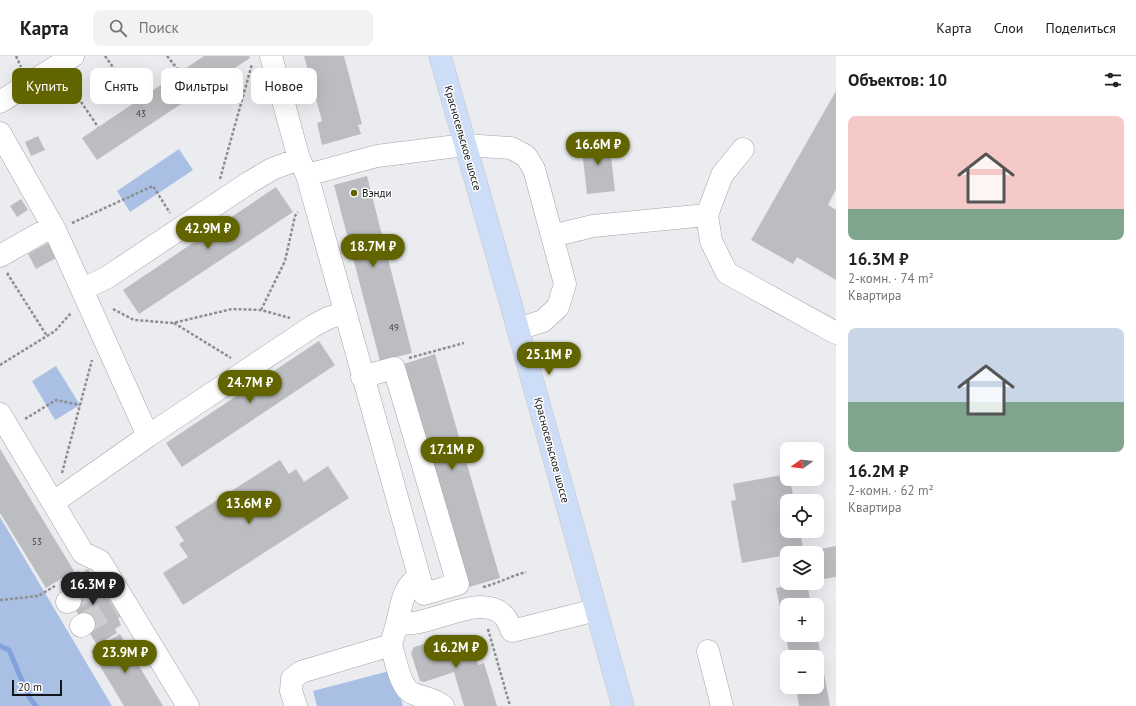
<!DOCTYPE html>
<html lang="ru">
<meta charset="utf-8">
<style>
body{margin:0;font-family:"PT Sans",sans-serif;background:#f2f2f2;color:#202124;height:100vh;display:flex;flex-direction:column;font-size:15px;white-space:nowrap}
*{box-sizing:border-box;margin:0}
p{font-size:13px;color:#757577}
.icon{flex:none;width:22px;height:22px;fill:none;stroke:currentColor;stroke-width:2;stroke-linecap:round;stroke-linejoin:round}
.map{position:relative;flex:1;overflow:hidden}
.panel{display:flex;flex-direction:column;background:#fff;width:300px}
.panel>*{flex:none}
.banner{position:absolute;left:12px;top:12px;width:380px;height:36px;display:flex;gap:8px}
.needle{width:26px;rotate:255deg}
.controls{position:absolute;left:780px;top:386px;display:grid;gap:8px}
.controls a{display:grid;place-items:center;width:44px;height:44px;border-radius:8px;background:#fff;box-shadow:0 4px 16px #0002;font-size:20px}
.scale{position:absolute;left:12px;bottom:10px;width:50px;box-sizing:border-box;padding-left:4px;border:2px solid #141516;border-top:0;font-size:11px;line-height:14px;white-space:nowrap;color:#141516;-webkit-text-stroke:3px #fff;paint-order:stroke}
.price{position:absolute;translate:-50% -34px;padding:0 9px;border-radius:14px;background:#626400;color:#fff;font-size:13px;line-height:26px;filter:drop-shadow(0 1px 2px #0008)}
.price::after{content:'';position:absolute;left:50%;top:24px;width:12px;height:9px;margin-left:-6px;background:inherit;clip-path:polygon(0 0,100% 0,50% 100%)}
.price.active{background:#222;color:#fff}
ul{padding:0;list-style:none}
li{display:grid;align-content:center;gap:8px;height:212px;padding:0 12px}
li span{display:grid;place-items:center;height:124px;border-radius:8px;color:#555}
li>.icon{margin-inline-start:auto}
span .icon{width:72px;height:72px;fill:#fffc;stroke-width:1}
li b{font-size:17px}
h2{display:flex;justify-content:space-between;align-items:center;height:48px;padding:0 12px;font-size:17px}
.tag{padding:0 14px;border-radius:8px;background:#fff;box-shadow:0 4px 16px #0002;font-size:14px;line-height:36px}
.tag.active{background:#626400;color:#fff}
header{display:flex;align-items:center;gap:24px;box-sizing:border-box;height:56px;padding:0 20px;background:#fff;border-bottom:1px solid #e0e0e0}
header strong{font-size:19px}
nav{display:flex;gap:22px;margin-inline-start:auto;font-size:14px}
.search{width:280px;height:36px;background:#f2f2f2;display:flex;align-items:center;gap:10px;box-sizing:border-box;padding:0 14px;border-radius:8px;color:#757577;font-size:15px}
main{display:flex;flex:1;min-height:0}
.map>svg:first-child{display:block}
.green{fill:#aabfe4}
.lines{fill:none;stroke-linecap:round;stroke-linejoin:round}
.stream{stroke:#82a2db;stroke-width:5}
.building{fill:#bcbdc0}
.minor-tunnel{stroke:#cbccce;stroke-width:22;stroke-dasharray:22 11;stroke-linecap:butt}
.minor-casing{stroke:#a1a3a5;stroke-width:23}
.major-casing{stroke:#c7c7c7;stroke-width:23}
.path{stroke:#8d8e90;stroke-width:2.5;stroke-dasharray:3 2;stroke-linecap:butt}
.minor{stroke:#fff;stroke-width:22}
.major{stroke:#cddcf7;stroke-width:22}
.poi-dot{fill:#626400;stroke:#fff;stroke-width:1.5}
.labels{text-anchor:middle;stroke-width:3;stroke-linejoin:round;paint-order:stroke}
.number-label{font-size:9px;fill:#3e3f40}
.street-label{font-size:11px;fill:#141516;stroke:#fff}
.poi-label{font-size:11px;fill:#141516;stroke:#fff;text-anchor:start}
</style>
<header>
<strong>Карта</strong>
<div class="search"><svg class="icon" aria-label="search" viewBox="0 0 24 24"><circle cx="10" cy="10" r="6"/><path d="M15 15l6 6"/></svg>Поиск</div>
<nav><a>Карта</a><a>Слои</a><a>Поделиться</a></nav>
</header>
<main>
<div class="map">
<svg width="836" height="650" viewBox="0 0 836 650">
<rect width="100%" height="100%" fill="#ebecef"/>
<path class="green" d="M 179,93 L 193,114 L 130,156 L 117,135 Z
M 56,310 L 80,349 L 55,364 L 32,325 Z
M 0,461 L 112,650 L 0,650 Z
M 393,614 L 403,650 L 317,650 L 313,635 Z"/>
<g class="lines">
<path class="stream" d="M 0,590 L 9,594 L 29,641 L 36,650"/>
</g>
<path class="building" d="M 204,0 L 249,0 L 250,2 L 97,104 L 82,82 Z
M 304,0 L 344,0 L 362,68 L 358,69 L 361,78 L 322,89 L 317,67 L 322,65 Z
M 836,35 L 836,133 L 828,149 L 836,154 L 836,224 L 797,201 L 793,208 L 751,184 Z
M 38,80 L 45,94 L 31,100 L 25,86 Z
M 609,83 L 615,135 L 587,138 L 581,86 Z
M 367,120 L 412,297 L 380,305 L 334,129 Z
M 276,131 L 293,156 L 139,258 L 123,234 Z
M 21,143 L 28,154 L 17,161 L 10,150 Z
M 48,187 L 56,202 L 36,213 L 28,198 Z
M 319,285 L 335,309 L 182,411 L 166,387 Z
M 435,298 L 500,522 L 469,531 L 404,308 Z
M 0,393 L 74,515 L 46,532 L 0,457 Z
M 280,404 L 289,418 L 296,413 L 304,426 L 328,410 L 349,442 L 183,549 L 163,517 L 188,501 L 179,488 L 184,485 L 175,471 Z
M 787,418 L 787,423 L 790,423 L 794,445 L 787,445 L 787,475 L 800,475 L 804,497 L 787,497 L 786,526 L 781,500 L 742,507 L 731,445 L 736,444 L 733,428 Z
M 836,490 L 836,521 L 817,524 L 817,497 L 804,496 Z
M 88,513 L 93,521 L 97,519 L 121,560 L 118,562 L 121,569 L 115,573 L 117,577 L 97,589 L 61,530 Z
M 786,527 L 807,527 L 811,549 L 787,549 L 787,579 L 817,579 L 830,650 L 799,650 L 796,631 L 817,631 L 817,601 L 790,601 L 776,532 L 787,530 Z
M 120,578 L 163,650 L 124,650 L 91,595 Z
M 470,579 L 478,609 L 484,607 L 497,650 L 464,650 L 454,616 L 424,626 L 420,625 L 411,597 L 414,591 L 443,582 L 446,587 Z"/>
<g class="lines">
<path class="minor-tunnel" d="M 70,545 L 101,525
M 84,568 L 115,549"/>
<g class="minor-casing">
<path id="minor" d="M 271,0 L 299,103 L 307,119 L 424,538 L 458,528 L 394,312 L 362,321
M 0,46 L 73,0
M 0,77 L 55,174 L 148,380
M 743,93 L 722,119 L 707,159 L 711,185 L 727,217 L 836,277
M 307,119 L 377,100 L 465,89 L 511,92 L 526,100 L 534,113 L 565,228 L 558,251 L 543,265 L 518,273
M 552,180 L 593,170 L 707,159
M 0,200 L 53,170
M 83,233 L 106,222 L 250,126 L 272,113 L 299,103
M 0,358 L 83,497 L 100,505 L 188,650
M 54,446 L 148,380 L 313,270 L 328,262 L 344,257
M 67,546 L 70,545
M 397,567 C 401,552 403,528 419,522
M 81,570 L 84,568
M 391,589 C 395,601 400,632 412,637 C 422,642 434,642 443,650
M 708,595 L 722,650
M 296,650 L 291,635 L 292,623 L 301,616 L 391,589 L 397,567 C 428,574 481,533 505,561 C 508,565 510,571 512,575 L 596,554"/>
</g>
<g class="major-casing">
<path id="major" d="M 440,0 L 518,273 L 623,650"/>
</g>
<path class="path" d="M 16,0 L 21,11
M 105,0 L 137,45
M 167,0 L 180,16
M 67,25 L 98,71
M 220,123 L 252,8
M 72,167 L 153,130 L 170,157
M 7,217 L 47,280
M 113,253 L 134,264 L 173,267 L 232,253 L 261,254 L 290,262
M 261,254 L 285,205 L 295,160 L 298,156
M 174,267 L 231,302
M 409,302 L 464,287
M 0,309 L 55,275 L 71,257
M 25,363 L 56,344 L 80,349
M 62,417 L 92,304
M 61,527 L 79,516
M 483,531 C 499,527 511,520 526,516
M 0,544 L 38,540 L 55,530
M 488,573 L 510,650"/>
<use href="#minor" class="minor"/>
<use href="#major" class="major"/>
</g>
<circle class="poi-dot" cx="354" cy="137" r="4"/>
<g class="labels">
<g class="number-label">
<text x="141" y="61">43</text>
<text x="394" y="275">49</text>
<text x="37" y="489">53</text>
</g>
<g class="street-label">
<text transform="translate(463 82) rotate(74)" y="4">Красносельское шоссе</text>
<text transform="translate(552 394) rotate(75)" y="4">Красносельское шоссе</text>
</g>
<g class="poi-label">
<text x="362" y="141">Вэнди</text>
</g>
</g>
</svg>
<div class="controls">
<a><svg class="needle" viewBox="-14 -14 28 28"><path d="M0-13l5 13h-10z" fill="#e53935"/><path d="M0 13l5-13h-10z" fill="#757577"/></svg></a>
<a><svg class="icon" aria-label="locate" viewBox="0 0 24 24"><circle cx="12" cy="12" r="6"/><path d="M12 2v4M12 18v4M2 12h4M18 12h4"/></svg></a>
<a><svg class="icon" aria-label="layers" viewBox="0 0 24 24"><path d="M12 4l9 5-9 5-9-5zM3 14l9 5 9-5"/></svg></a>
<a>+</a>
<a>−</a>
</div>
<div class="scale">20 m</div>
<b class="price" style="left:598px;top:110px">16.6M ₽</b>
<b class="price" style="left:208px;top:194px">42.9M ₽</b>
<b class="price" style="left:373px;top:212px">18.7M ₽</b>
<b class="price" style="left:549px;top:320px">25.1M ₽</b>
<b class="price" style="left:250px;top:348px">24.7M ₽</b>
<b class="price" style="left:452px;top:415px">17.1M ₽</b>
<b class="price" style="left:249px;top:469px">13.6M ₽</b>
<b class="price active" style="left:93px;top:550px">16.3M ₽</b>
<b class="price" style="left:456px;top:613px">16.2M ₽</b>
<b class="price" style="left:125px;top:618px">23.9M ₽</b>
<div class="banner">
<a class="tag active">Купить</a>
<a class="tag">Снять</a>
<a class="tag">Фильтры</a>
<a class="tag">Новое</a>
</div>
</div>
<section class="panel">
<h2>Объектов: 10<svg class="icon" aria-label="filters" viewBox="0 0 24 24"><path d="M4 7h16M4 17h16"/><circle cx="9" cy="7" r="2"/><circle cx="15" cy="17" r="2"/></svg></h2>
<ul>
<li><span style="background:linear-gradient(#f6c9c9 75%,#7fa58c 0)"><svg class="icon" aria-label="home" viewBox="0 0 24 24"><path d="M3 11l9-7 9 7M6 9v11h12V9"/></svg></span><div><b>16.3M ₽</b><p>2-комн. · 74 m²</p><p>Квартира</p></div></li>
<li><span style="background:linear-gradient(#c9d6e8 60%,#7fa58c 0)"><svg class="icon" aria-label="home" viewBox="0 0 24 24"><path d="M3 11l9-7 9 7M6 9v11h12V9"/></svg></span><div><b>16.2M ₽</b><p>2-комн. · 62 m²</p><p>Квартира</p></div></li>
</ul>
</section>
</main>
